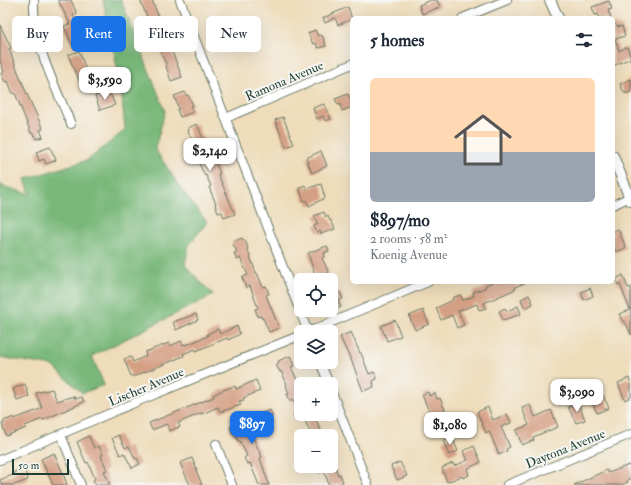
<!DOCTYPE html>
<meta charset="utf-8">
<style>
body{margin:0;font-family:"IM FELL Double Pica",serif;background:#f2f2f3;color:#1f2937;height:100vh;display:flex;flex-direction:column;font-size:15px;white-space:nowrap}
*{box-sizing:border-box;margin:0}
p{font-size:13px;color:#747a83}
.icon{flex:none;width:22px;height:22px;fill:none;stroke:currentColor;stroke-width:2;stroke-linecap:round;stroke-linejoin:round}
.map{position:relative;flex:1;overflow:hidden}
.sheet{position:absolute;left:350px;top:16px;width:265px;height:268px;display:flex;flex-direction:column;background:#fff;border-radius:6px;box-shadow:0 4px 16px #0002}
.sheet>*{flex:none}
.hud{position:absolute;left:12px;top:16px;width:278px;height:36px;display:flex;gap:8px}
.buttons{position:absolute;left:294px;top:273px;display:grid;gap:8px}
.buttons a{display:grid;place-items:center;width:44px;height:44px;border-radius:6px;background:#fff;box-shadow:0 4px 16px #0002;font-size:20px}
.scale{position:absolute;left:12px;bottom:10px;width:57px;box-sizing:border-box;padding-left:4px;border:2px solid #1f3d34;border-top:0;font-size:11px;line-height:14px;white-space:nowrap;color:#1f3d34;-webkit-text-stroke:3px #f6f6f2;paint-order:stroke}
.price{position:absolute;translate:-50% -34px;padding:0 9px;border-radius:8px;background:#fff;color:#222;font-size:13px;line-height:26px;filter:drop-shadow(0 1px 2px #0008)}
.price::after{content:'';position:absolute;left:50%;top:24px;width:12px;height:9px;margin-left:-6px;background:inherit;clip-path:polygon(0 0,100% 0,50% 100%)}
.price.active{background:#1a73e8;color:#fff}
ul{padding:0;list-style:none}
li{display:grid;align-content:center;gap:8px;height:212px;padding:0 20px}
li+li{border-top:1px solid #e0e1e3}
li span{display:grid;place-items:center;height:124px;border-radius:6px;color:#555}
li>.icon{margin-inline-start:auto}
span .icon{width:72px;height:72px;fill:#fffc;stroke-width:1}
li b{font-size:17px}
h2{display:flex;justify-content:space-between;align-items:center;height:48px;padding:0 20px;font-size:17px}
.tag{padding:0 14px;border-radius:6px;background:#fff;box-shadow:0 4px 16px #0002;font-size:14px;line-height:36px}
.tag.active{background:#1a73e8;color:#fff}
.map>svg:first-child{display:block}
.forest{fill:#79b87a;stroke:#4c7a57}
.building{fill:#d59f84}
.lines{fill:none;stroke-linecap:round;stroke-linejoin:round}
.minor-casing{stroke:#677563;stroke-width:10}
.tertiary-casing{stroke:#677563;stroke-width:12}
.minor{stroke:#fff;stroke-width:8}
.tertiary{stroke:#fff;stroke-width:10}
.labels{text-anchor:middle;stroke-width:4;stroke-linejoin:round;paint-order:stroke}
.street-label{font-size:13px;fill:#1f3d34;stroke:#f6f6f2}
</style>
<div class="map">
<svg width="631" height="485" viewBox="0 0 631 485">
<rect width="100%" height="100%" fill="#f6f6f2"/>
<filter id="ink" filterUnits="userSpaceOnUse"><feTurbulence type="fractalNoise" baseFrequency=".025" numOctaves="2"/><feDisplacementMap in="SourceGraphic" scale="8" xChannelSelector="R" yChannelSelector="G"/><feConvolveMatrix kernelMatrix="1 2 1 2 8 2 1 2 1" color-interpolation-filters="sRGB"/></filter>
<filter id="wash" filterUnits="userSpaceOnUse"><feTurbulence type="fractalNoise" baseFrequency=".012" numOctaves="4" result="noise"/><feDisplacementMap in="SourceGraphic" scale="16" xChannelSelector="R" yChannelSelector="G"/><feGaussianBlur stdDeviation="0.9" result="paint"/><feColorMatrix in="noise" values="0 0 0 0 0 0 0 0 0 0 0 0 0 0 0 0 0 1.4 0 .05"/><feComposite in="paint" operator="in"/></filter>
<g filter="url(#wash)">
<rect width="100%" height="100%" fill="#eedcba"/>
<path class="forest" d="M 103,0 L 121,0 L 165,111 L 155,149 L 182,190 L 207,222 L 189,245 L 185,265 L 213,295 L 92,356 L 104,385 L 82,393 L 53,366 L 0,357 L 0,182 L 2,186 L 30,194 L 25,179 L 88,160 L 125,130 L 121,86 Z"/>
<g id="blocks">
<path class="building" d="M 58,0 L 71,0 L 77,14 L 73,15 L 84,42 L 73,47 L 64,26 L 70,24 Z
M 140,0 L 152,0 L 182,77 L 171,81 L 166,66 L 167,66 L 160,51 L 161,50 Z
M 431,0 L 437,0 L 440,7 L 422,14 L 419,5 Z
M 609,1 L 612,9 L 608,10 L 611,18 L 599,18 L 598,14 L 595,15 L 592,7 Z
M 348,7 L 352,19 L 338,25 L 335,18 L 325,23 L 323,18 Z
M 613,22 L 618,27 L 622,26 L 625,36 L 615,39 L 619,51 L 627,47 L 631,58 L 615,65 L 613,61 Z
M 0,25 L 11,48 L 9,49 L 26,92 L 43,129 L 40,130 L 43,137 L 36,139 L 33,133 L 31,133 L 15,93 L 13,94 L 8,81 L 5,82 L 1,73 L 4,72 L 0,60 Z
M 315,30 L 318,36 L 322,35 L 326,46 L 318,48 L 316,43 L 313,44 L 308,33 Z
M 79,51 L 85,67 L 84,68 L 92,85 L 83,89 L 68,55 Z
M 631,79 L 631,92 L 626,94 L 626,92 L 624,93 L 620,84 Z
M 109,91 L 115,105 L 100,110 L 95,96 Z
M 185,92 L 187,96 L 188,95 L 193,105 L 190,106 L 193,112 L 180,117 L 177,109 L 179,109 L 174,96 Z
M 348,94 L 352,103 L 352,107 L 342,111 L 340,104 L 338,105 L 335,99 Z
M 324,104 L 331,119 L 325,121 L 323,116 L 317,119 L 313,108 Z
M 283,117 L 294,144 L 286,147 L 275,120 Z
M 197,124 L 212,161 L 214,160 L 220,173 L 218,174 L 235,214 L 224,218 L 222,212 L 218,213 L 215,204 L 216,204 L 209,187 L 211,186 L 206,175 L 205,176 L 196,157 L 194,158 L 191,150 L 193,149 L 189,141 L 192,140 L 188,131 L 189,131 L 188,128 Z
M 50,147 L 56,160 L 46,164 L 44,159 L 39,161 L 36,152 Z
M 321,151 L 327,166 L 312,173 L 306,158 Z
M 321,184 L 325,198 L 309,206 L 306,200 L 304,201 L 299,188 L 305,185 L 306,189 Z
M 324,212 L 326,217 L 328,216 L 330,221 L 331,220 L 335,229 L 321,234 L 320,231 L 317,233 L 314,226 L 318,224 L 314,216 Z
M 618,229 L 626,248 L 616,252 L 613,245 L 613,231 Z
M 242,238 L 243,240 L 245,240 L 248,248 L 247,248 L 256,273 L 257,273 L 263,287 L 266,286 L 269,294 L 266,295 L 279,328 L 269,332 L 263,318 L 262,319 L 261,316 L 258,317 L 255,309 L 258,308 L 250,286 L 246,288 L 242,277 L 248,275 L 240,258 L 237,260 L 234,253 L 237,252 L 232,242 Z
M 327,246 L 329,251 L 324,253 L 325,256 L 322,258 L 329,273 L 316,278 L 308,253 Z
M 623,275 L 628,288 L 631,287 L 631,335 L 625,321 L 623,322 L 619,314 L 630,310 L 620,284 L 618,285 L 616,279 Z
M 492,282 L 527,282 L 515,287 L 516,289 L 484,303 L 486,308 L 479,310 L 477,304 L 458,311 L 464,325 L 457,328 L 452,315 L 441,320 L 436,308 L 453,300 L 452,298 L 460,295 L 463,300 L 474,296 L 473,292 L 485,288 L 486,285 Z
M 331,283 L 336,294 L 340,292 L 343,299 L 338,301 L 341,307 L 331,311 Z
M 590,288 L 593,296 L 584,300 L 581,292 Z
M 529,295 L 533,304 L 525,308 L 521,299 Z
M 518,306 L 521,314 L 503,320 L 499,311 L 505,308 L 507,311 Z
M 423,310 L 429,324 L 415,330 L 409,316 Z
M 196,314 L 198,320 L 176,330 L 173,322 Z
M 395,320 L 401,336 L 387,341 L 381,326 Z
M 237,326 L 240,334 L 228,340 L 227,338 L 196,351 L 195,349 L 183,354 L 184,356 L 135,376 L 131,376 L 124,359 L 131,357 L 133,362 L 146,356 L 145,352 L 169,343 L 170,346 L 181,341 L 183,345 L 185,344 L 186,345 L 208,336 L 207,334 L 218,329 L 220,334 Z
M 351,332 L 360,353 L 361,353 L 369,374 L 374,372 L 377,379 L 373,381 L 374,387 L 363,391 L 352,362 L 340,337 Z
M 290,356 L 294,366 L 291,367 L 301,388 L 301,414 L 317,414 L 314,415 L 322,433 L 316,436 L 312,436 L 304,419 L 297,422 L 293,414 L 298,412 L 293,399 L 290,401 L 287,394 L 289,394 L 286,385 L 287,384 L 281,371 L 280,372 L 276,365 L 279,364 L 278,361 Z
M 629,378 L 631,384 L 631,397 L 625,400 L 618,383 Z
M 256,380 L 260,391 L 243,398 L 244,400 L 239,401 L 241,405 L 220,412 L 218,407 L 202,414 L 201,413 L 178,423 L 180,427 L 169,431 L 167,424 L 152,430 L 149,423 L 214,397 L 213,395 L 223,390 L 235,386 L 236,389 Z
M 25,384 L 29,396 L 17,400 L 13,389 Z
M 52,389 L 57,401 L 74,396 L 75,399 L 82,397 L 84,402 L 43,420 L 42,419 L 25,426 L 26,428 L 6,436 L 2,424 L 4,423 L 3,421 L 14,417 L 14,419 L 38,410 L 42,408 L 36,393 Z
M 428,392 L 429,396 L 435,393 L 437,399 L 440,398 L 445,410 L 441,411 L 442,414 L 432,418 L 422,395 Z
M 603,395 L 609,408 L 597,413 L 591,400 Z
M 576,404 L 576,406 L 579,405 L 585,420 L 576,423 L 568,407 Z
M 530,405 L 535,417 L 551,410 L 558,427 L 533,437 L 534,440 L 522,445 L 516,430 L 529,425 L 522,408 Z
M 488,407 L 493,420 L 507,414 L 511,423 L 501,427 L 510,447 L 506,449 L 507,451 L 499,455 L 489,431 L 486,433 L 477,412 Z
M 270,410 L 273,416 L 256,423 L 257,425 L 249,429 L 262,457 L 260,458 L 269,485 L 259,485 L 250,463 L 247,464 L 244,458 L 247,456 L 240,441 L 238,441 L 235,434 L 233,435 L 230,427 Z
M 119,435 L 125,448 L 129,446 L 135,459 L 137,458 L 140,464 L 132,468 L 124,453 L 120,455 L 112,438 Z
M 89,436 L 94,448 L 99,446 L 103,455 L 101,456 L 107,470 L 104,471 L 110,485 L 96,485 L 93,480 L 95,479 L 88,462 L 86,463 L 77,442 Z
M 452,437 L 458,451 L 449,455 L 443,441 Z
M 474,446 L 481,462 L 467,469 L 469,475 L 463,478 L 462,476 L 447,482 L 442,468 L 453,463 L 454,466 L 468,460 L 463,451 Z
M 54,453 L 64,476 L 67,485 L 53,485 L 41,459 Z
M 192,458 L 197,470 L 196,470 L 202,485 L 190,485 L 180,463 Z
M 400,462 L 407,476 L 397,480 L 391,466 Z
M 629,465 L 631,469 L 631,478 L 627,480 L 628,482 L 621,485 L 574,485 L 607,470 L 608,473 Z
M 316,466 L 336,466 L 335,467 L 338,475 L 340,474 L 343,482 L 336,485 L 329,485 L 324,471 L 319,473 Z
M 24,468 L 28,480 L 14,485 L 2,485 L 0,480 L 15,474 L 14,472 Z"/>
</g>
</g>
<g filter="url(#ink)">
<use href="#blocks" fill-opacity="0" stroke="#677563" stroke-width="1"/>
<g class="lines">
<g class="minor-casing">
<path id="minor" d="M 34,0 C 32,43 55,85 71,124
M 180,0 L 308,332
M 463,18 L 507,0
M 226,118 L 352,64
M 613,205 L 630,197
M 308,332 L 428,282
M 320,362 L 329,384
M 331,390 L 368,485
M 61,435 L 81,485
M 216,444 L 232,485
M 0,460 L 146,398 L 301,335
M 507,485 L 631,434"/>
</g>
<g class="tertiary-casing">
<path id="tertiary" d="M 550,0 L 558,18
M 613,156 L 631,201"/>
</g>
<use href="#minor" class="minor"/>
<use href="#tertiary" class="tertiary"/>
</g>
</g>
<g class="labels">
<g class="street-label">
<text transform="translate(284 80) rotate(-23)" y="5">Ramona Avenue</text>
<text transform="translate(146 386) rotate(-23)" y="5">Lischer Avenue</text>
<text transform="translate(565 448) rotate(-22)" y="5">Daytona Avenue</text>
</g>
</g>
</svg>
<div class="buttons">
<a><svg class="icon" aria-label="locate" viewBox="0 0 24 24"><circle cx="12" cy="12" r="6"/><path d="M12 2v4M12 18v4M2 12h4M18 12h4"/></svg></a>
<a><svg class="icon" aria-label="layers" viewBox="0 0 24 24"><path d="M12 4l9 5-9 5-9-5zM3 14l9 5 9-5"/></svg></a>
<a>+</a>
<a>−</a>
</div>
<div class="scale">50 m</div>
<b class="price" style="left:105px;top:101px">$3,590</b>
<b class="price" style="left:210px;top:172px">$2,140</b>
<b class="price" style="left:577px;top:413px">$3,090</b>
<b class="price active" style="left:252px;top:445px">$897</b>
<b class="price" style="left:450px;top:446px">$1,080</b>
<div class="hud">
<a class="tag">Buy</a>
<a class="tag active">Rent</a>
<a class="tag">Filters</a>
<a class="tag">New</a>
</div>
<section class="sheet">
<h2>5 homes<svg class="icon" aria-label="filters" viewBox="0 0 24 24"><path d="M4 7h16M4 17h16"/><circle cx="9" cy="7" r="2"/><circle cx="15" cy="17" r="2"/></svg></h2>
<ul>
<li><span style="background:linear-gradient(#ffd9b3 60%,#9aa5b1 0)"><svg class="icon" aria-label="home" viewBox="0 0 24 24"><path d="M3 11l9-7 9 7M6 9v11h12V9"/></svg></span><div><b>$897/mo</b><p>2 rooms · 58 m²</p><p>Koenig Avenue</p></div></li>
</ul>
</section>
</div>
